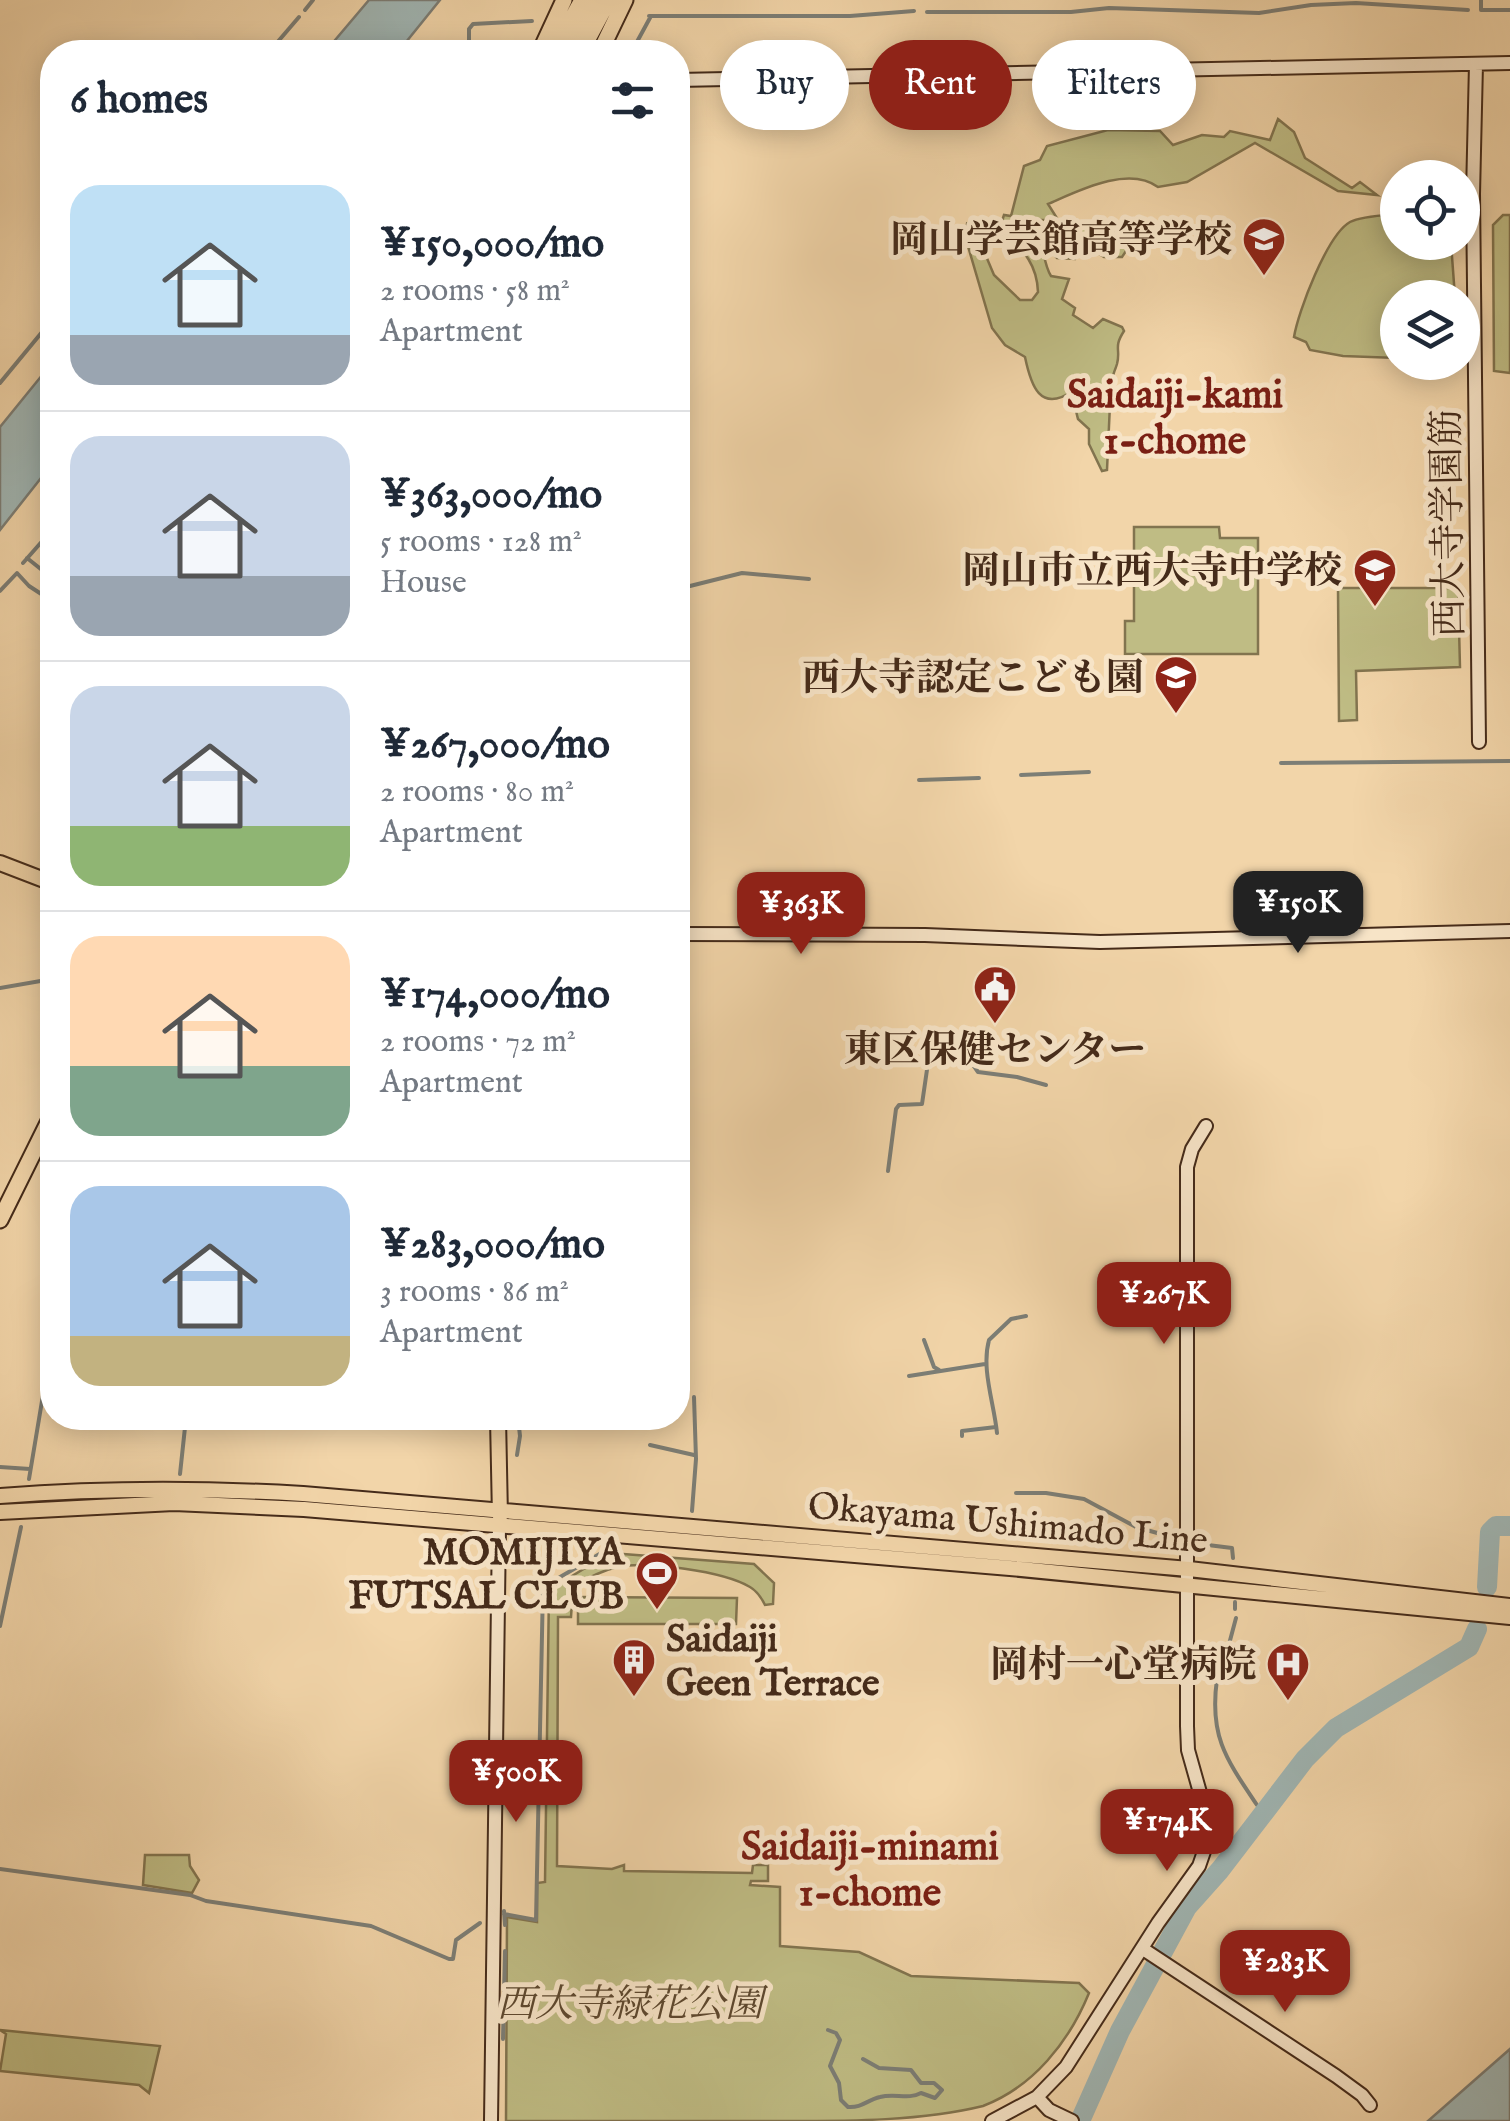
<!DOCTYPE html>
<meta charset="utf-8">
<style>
body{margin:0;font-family:"IM FELL English","Noto Serif JP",serif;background:#f6f6f7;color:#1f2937;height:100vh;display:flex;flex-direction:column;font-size:38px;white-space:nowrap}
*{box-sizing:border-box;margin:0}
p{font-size:32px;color:#747a83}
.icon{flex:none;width:55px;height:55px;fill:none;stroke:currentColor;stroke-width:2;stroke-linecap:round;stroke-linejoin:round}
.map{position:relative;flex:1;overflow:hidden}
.details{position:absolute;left:40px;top:40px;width:650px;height:1390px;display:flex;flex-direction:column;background:#fff;border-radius:40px;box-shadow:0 5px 25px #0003}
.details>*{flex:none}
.guide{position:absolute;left:720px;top:40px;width:640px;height:90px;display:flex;gap:20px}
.buttons{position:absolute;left:1380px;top:160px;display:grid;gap:20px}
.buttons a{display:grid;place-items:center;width:100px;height:100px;border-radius:50%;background:#fff;box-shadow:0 5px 25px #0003;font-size:50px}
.price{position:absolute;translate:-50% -85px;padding:0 22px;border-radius:20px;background:#8f2418;color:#fff;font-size:32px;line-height:65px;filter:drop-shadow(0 2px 5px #0008)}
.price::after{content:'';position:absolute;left:50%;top:60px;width:30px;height:22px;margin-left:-15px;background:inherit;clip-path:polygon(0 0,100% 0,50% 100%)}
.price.selected{background:#222;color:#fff}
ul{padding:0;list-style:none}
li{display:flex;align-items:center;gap:30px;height:250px;padding:0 30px}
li+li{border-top:2px solid #e0e1e3}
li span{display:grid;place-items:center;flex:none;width:280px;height:200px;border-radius:30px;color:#555}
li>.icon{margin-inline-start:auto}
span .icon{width:120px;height:120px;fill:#fffc;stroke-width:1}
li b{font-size:42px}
h2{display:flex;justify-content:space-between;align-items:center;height:120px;padding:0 30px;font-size:42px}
.pill{padding:0 35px;border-radius:45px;background:#fff;box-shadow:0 5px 25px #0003;font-size:35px;line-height:90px}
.pill.selected{background:#8f2418;color:#fff}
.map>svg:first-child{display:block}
.green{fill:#bfbc84;stroke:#82744f;stroke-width:2.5}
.water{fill:#a0b6b4;stroke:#7c7e76;stroke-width:2.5}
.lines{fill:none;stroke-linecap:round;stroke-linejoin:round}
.stream{stroke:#7c7e76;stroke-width:4}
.river{stroke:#a0b6b4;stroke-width:20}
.secondary-casing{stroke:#452b1a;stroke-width:16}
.primary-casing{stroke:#452b1a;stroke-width:18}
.highway-casing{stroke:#452b1a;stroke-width:19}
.secondary{stroke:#f7e4c7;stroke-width:12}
.primary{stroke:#f2d5a9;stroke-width:14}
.highway{stroke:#f2d5a9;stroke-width:15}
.labels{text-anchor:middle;stroke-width:10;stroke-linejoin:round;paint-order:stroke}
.poi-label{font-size:38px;font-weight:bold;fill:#452b1a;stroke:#f7e4c7;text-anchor:end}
.street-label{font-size:38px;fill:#452b1a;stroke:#f7e4c7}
.park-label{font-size:38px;font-style:italic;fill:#5d482f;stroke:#f7e4c7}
.neighbourhood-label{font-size:40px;font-weight:bold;fill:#7a1f14;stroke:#f7e4c7}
</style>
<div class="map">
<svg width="1510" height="2121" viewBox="0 0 1510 2121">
<rect width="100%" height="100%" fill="#f2d5a9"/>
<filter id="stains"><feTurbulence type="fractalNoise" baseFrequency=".002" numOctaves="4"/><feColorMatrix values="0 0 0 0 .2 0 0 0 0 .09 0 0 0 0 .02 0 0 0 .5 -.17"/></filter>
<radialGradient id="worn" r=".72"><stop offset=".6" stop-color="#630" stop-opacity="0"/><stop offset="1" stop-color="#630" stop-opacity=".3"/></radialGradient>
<path class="green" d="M 1278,119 L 1294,132 L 1305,158 L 1352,188 L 1360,182 L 1377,195 L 1338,191 L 1255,143 L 1187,182 L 1158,187 C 1128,165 1078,191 1048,204 L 1065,231 L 1081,223 L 1097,232 L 1125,230 L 1132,242 L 1122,257 L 1104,257 L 1091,249 L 1076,252 L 1075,259 L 1057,258 L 1046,246 L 1055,244 L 1054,226 L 1048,220 L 1035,220 C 1044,237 1041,260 1051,276 L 1069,279 L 1062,299 L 1075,308 L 1073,315 L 1093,328 L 1103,319 L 1122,327 L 1124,331 C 1113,348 1121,349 1117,364 C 1114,374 1111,376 1111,388 L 1118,389 L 1119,396 L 1130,403 L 1110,404 L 1107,470 L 1102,471 L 1089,444 L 1089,429 L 1078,419 L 1076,411 L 1084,395 L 1073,391 C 1040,413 1031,386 1025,357 L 1005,345 L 992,328 L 965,236 L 967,224 L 975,230 L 994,275 L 1020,300 L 1032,300 L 1038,292 C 1037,261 1020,248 1000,227 L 1004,215 L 1011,216 L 1024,166 L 1040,160 L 1047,146 L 1108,130 L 1160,131 L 1173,145 L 1202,135 L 1224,137 L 1230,131 L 1270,140 Z
M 1397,214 L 1398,242 L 1451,243 L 1455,297 L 1398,298 L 1397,358 L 1343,356 L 1310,350 L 1306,342 L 1294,337 C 1298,312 1327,235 1350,222 C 1361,216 1385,215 1397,214 Z
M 1503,215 L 1510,215 L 1510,373 L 1494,371 L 1493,225 Z
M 1134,527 L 1219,527 L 1220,538 L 1258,538 L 1258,654 L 1125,654 L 1125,621 L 1134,621 Z
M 1338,588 L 1458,588 L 1460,667 L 1356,671 L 1357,720 L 1339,721 Z
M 610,1553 L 754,1564 L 774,1583 L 773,1604 L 765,1605 C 761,1597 757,1591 750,1587 C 723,1571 647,1561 617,1567 C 601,1571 587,1578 573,1587 L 571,1617 L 558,1617 L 557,1866 L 612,1869 L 624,1865 L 624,1871 L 752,1873 L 753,1865 L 768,1865 L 768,1881 L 751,1881 L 750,1885 L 780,1887 L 780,1946 L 859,1952 L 911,1976 L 1079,1983 L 1089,1993 C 1069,2042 1033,2087 983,2106 C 922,2121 850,2121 787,2121 C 693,2121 599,2121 506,2121 L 507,1917 L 537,1922 L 537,1883 L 545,1882 L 549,1590 Z
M 578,1597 L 737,1598 L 736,1624 L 578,1624 Z
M 145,1855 L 189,1855 L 190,1866 L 199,1880 L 192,1893 L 143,1885 Z
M 0,2030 L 160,2046 L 149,2093 L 139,2085 L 0,2071 L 6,2034 Z"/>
<path class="water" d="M 369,0 L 440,0 L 398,52 L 325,52 Z
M 52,363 L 52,464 L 0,530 L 0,427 Z
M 1510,2049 L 1510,2121 L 1428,2121 Z"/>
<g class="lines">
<path class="stream" d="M 1481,0 L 1481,10 L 1510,10
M 305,10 L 313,0
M 927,12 L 1071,12 L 1109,8 L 1259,13 L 1311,5 L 1356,3 L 1468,10
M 649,16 L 850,16 L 914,11
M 632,51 L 651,16
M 269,52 L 299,17
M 469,52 L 469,29 L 473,24 L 532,21
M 0,383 L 52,320
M 27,558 L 52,578
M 23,563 L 52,530
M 678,589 L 742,573 L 809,579
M 0,591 L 17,573 L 29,586 L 52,601
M 1281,763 L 1510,761
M 1021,775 L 1089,772
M 919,780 L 979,778
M 0,988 L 52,979
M 888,1171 L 896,1109 L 899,1105 L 922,1104 L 929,1056 L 969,1059 L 978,1072 L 1017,1077 L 1046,1085
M 924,1340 L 934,1367 L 939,1370
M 909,1376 L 985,1364
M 997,1433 C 994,1403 981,1369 989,1340 L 1011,1319 L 1026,1316
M 962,1436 L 962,1431 L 996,1427
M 650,1445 L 694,1455
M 517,1455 L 520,1436 L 518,1418
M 0,1467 L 30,1469
M 180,1474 L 186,1418
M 29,1479 L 52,1341
M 1016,1493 L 1046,1493 L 1084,1499 L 1136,1527 L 1175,1538
M 692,1511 L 696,1459 L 694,1397
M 1208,1545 L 1232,1548 L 1233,1558
M 1235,1602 L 1235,1609
M 0,1626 L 21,1527
M 1228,1648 L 1236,1618
M 1217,1679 C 1209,1736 1226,1759 1257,1805
M 1262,1810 L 1264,1812
M 0,1869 L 190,1895 L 206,1901 L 371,1926 L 449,1959 L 453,1959 L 456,1940 L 480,1923
M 504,1911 L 505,1925
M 504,1914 L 536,1920 L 543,1587 L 603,1552
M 828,2030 L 836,2033 L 840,2040 L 830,2066 L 839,2083 L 841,2100 L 848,2107 C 862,2108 867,2100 880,2097 C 895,2093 908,2100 921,2093 L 935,2098 L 942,2090 L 934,2083 L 921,2083 L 911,2070 L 879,2068 L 863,2059
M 503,2039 L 505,1951"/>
<path class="river" d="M 1487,1587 L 1490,1532 L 1496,1526 L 1510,1526
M 1080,2121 L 1120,2031 L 1187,1907 L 1220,1870 L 1305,1759 L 1336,1728 L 1469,1647 L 1477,1629"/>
<g class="secondary-casing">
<path id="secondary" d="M 1476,64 L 1473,194 L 1479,742
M 678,80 L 1510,63
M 678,934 L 925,935 L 1100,942 L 1510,931
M 1143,1949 L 1336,2076 L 1362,2095 L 1370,2105
M 1037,2097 L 1049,2110 L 1072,2121
M 491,2121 L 499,1527
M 992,2121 L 1037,2097 L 1066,2067 L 1158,1923 L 1199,1866 L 1209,1837 L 1208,1821 L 1188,1750 L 1187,1726 L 1187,1167 L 1192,1149 L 1206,1126"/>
</g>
<g class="primary-casing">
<path id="primary" d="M 0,863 L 52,883
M 498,1418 L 500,1517
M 0,1496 C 102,1488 202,1488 303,1494 L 1189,1569 L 1510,1606
M 0,1512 L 174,1503 L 304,1509 L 1010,1568 L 1510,1617"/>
</g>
<g class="highway-casing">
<path id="highway" d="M 540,52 L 564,0
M 553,52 L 582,0
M 568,52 L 595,0
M 581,52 L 609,0
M 600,52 L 625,0
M 0,1220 L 52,1115"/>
</g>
<use href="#secondary" class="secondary"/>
<use href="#primary" class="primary"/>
<use href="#highway" class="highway"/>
</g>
<defs>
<g id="school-pin" transform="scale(2.25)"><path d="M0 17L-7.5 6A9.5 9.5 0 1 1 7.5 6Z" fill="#8f2418" stroke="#f7e4c7"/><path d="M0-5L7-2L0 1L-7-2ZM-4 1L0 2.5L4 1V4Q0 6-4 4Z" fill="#fff"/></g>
<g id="civic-pin" transform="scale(2.25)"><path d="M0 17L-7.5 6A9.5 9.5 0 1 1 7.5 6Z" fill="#8f2418" stroke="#f7e4c7"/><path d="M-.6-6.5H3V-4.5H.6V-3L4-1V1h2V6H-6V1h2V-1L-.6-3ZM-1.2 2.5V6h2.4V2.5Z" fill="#fff"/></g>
<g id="stadium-pin" transform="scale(2.25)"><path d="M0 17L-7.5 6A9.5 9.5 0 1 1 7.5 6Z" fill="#8f2418" stroke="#f7e4c7"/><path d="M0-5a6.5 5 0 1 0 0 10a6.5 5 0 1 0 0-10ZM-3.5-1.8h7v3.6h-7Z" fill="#fff"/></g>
<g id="building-pin" transform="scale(2.25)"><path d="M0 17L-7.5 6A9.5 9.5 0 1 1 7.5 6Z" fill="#8f2418" stroke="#f7e4c7"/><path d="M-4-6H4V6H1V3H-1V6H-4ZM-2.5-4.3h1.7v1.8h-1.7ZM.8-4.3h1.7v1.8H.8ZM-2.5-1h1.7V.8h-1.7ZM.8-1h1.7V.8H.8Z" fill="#fff"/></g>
<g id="hospital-pin" transform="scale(2.25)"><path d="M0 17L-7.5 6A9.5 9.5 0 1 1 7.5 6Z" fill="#8f2418" stroke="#f7e4c7"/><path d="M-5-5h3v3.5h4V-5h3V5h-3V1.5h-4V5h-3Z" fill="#fff"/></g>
</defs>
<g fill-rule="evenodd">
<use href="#school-pin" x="1264" y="239"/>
<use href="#school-pin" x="1375" y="570"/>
<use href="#school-pin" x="1176" y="677"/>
<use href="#civic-pin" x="995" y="987"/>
<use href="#stadium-pin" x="657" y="1573"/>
<use href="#building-pin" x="634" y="1660"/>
<use href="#hospital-pin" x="1288" y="1664"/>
</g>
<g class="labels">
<g class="poi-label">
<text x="1232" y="252">岡山学芸館高等学校</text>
<text x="1342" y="583">岡山市立西大寺中学校</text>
<text x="1144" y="690">西大寺認定こども園</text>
<text x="995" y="1062" text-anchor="middle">東区保健センター</text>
<text x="624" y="1564">MOMIJIYA<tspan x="624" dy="44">FUTSAL CLUB</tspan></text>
<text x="666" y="1651" text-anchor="start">Saidaiji<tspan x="666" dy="44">Geen Terrace</tspan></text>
<text x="1256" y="1677">岡村一心堂病院</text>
</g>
<g class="street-label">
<text transform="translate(1447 523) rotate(-91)" y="13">西大寺学園筋</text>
<text transform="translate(1008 1522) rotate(5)" y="13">Okayama Ushimado Line</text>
</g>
<g class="park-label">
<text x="630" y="2016">西大寺緑花公園</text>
</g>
<g class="neighbourhood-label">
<text x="1175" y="407">Saidaiji-kami<tspan x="1175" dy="46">1-chome</tspan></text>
<text x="870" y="1859">Saidaiji-minami<tspan x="870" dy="46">1-chome</tspan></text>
</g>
</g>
<rect width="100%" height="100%" filter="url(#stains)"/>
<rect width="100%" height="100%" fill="url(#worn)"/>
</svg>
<div class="buttons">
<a><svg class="icon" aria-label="locate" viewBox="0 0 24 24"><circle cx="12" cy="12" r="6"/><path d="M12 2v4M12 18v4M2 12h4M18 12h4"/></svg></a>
<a><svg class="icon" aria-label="layers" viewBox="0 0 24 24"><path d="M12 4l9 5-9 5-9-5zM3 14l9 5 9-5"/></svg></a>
</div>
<b class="price selected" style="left:1298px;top:956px">¥150K</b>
<b class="price" style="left:801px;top:957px">¥363K</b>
<b class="price" style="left:1164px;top:1347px">¥267K</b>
<b class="price" style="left:516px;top:1825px">¥500K</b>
<b class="price" style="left:1167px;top:1874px">¥174K</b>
<b class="price" style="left:1285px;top:2015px">¥283K</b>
<div class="guide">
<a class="pill">Buy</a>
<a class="pill selected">Rent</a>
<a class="pill">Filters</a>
</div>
<section class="details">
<h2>6 homes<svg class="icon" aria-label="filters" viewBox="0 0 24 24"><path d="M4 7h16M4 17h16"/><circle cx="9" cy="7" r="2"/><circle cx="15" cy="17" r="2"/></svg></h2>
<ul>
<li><span style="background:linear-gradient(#bfe0f5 75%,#9aa5b1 0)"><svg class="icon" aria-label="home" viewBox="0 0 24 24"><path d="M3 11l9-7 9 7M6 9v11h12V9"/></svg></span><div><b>¥150,000/mo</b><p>2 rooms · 58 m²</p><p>Apartment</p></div></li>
<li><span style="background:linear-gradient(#c9d6e8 70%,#9aa5b1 0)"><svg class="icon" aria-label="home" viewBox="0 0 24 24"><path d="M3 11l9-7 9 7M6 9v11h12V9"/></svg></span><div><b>¥363,000/mo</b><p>5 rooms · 128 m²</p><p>House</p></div></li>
<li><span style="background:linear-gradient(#c9d6e8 70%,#8fb573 0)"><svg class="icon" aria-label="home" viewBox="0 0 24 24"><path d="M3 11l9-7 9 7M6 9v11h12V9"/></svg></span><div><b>¥267,000/mo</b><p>2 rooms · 80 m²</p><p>Apartment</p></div></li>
<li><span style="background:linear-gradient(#ffd9b3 65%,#7fa58c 0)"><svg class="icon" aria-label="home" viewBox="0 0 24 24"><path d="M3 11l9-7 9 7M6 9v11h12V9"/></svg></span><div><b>¥174,000/mo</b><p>2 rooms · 72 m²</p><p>Apartment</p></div></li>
<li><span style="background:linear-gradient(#a9c7e8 75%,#c2b280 0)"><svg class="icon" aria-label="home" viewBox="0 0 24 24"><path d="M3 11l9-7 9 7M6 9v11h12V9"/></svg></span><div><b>¥283,000/mo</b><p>3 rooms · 86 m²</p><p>Apartment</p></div></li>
</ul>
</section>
</div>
